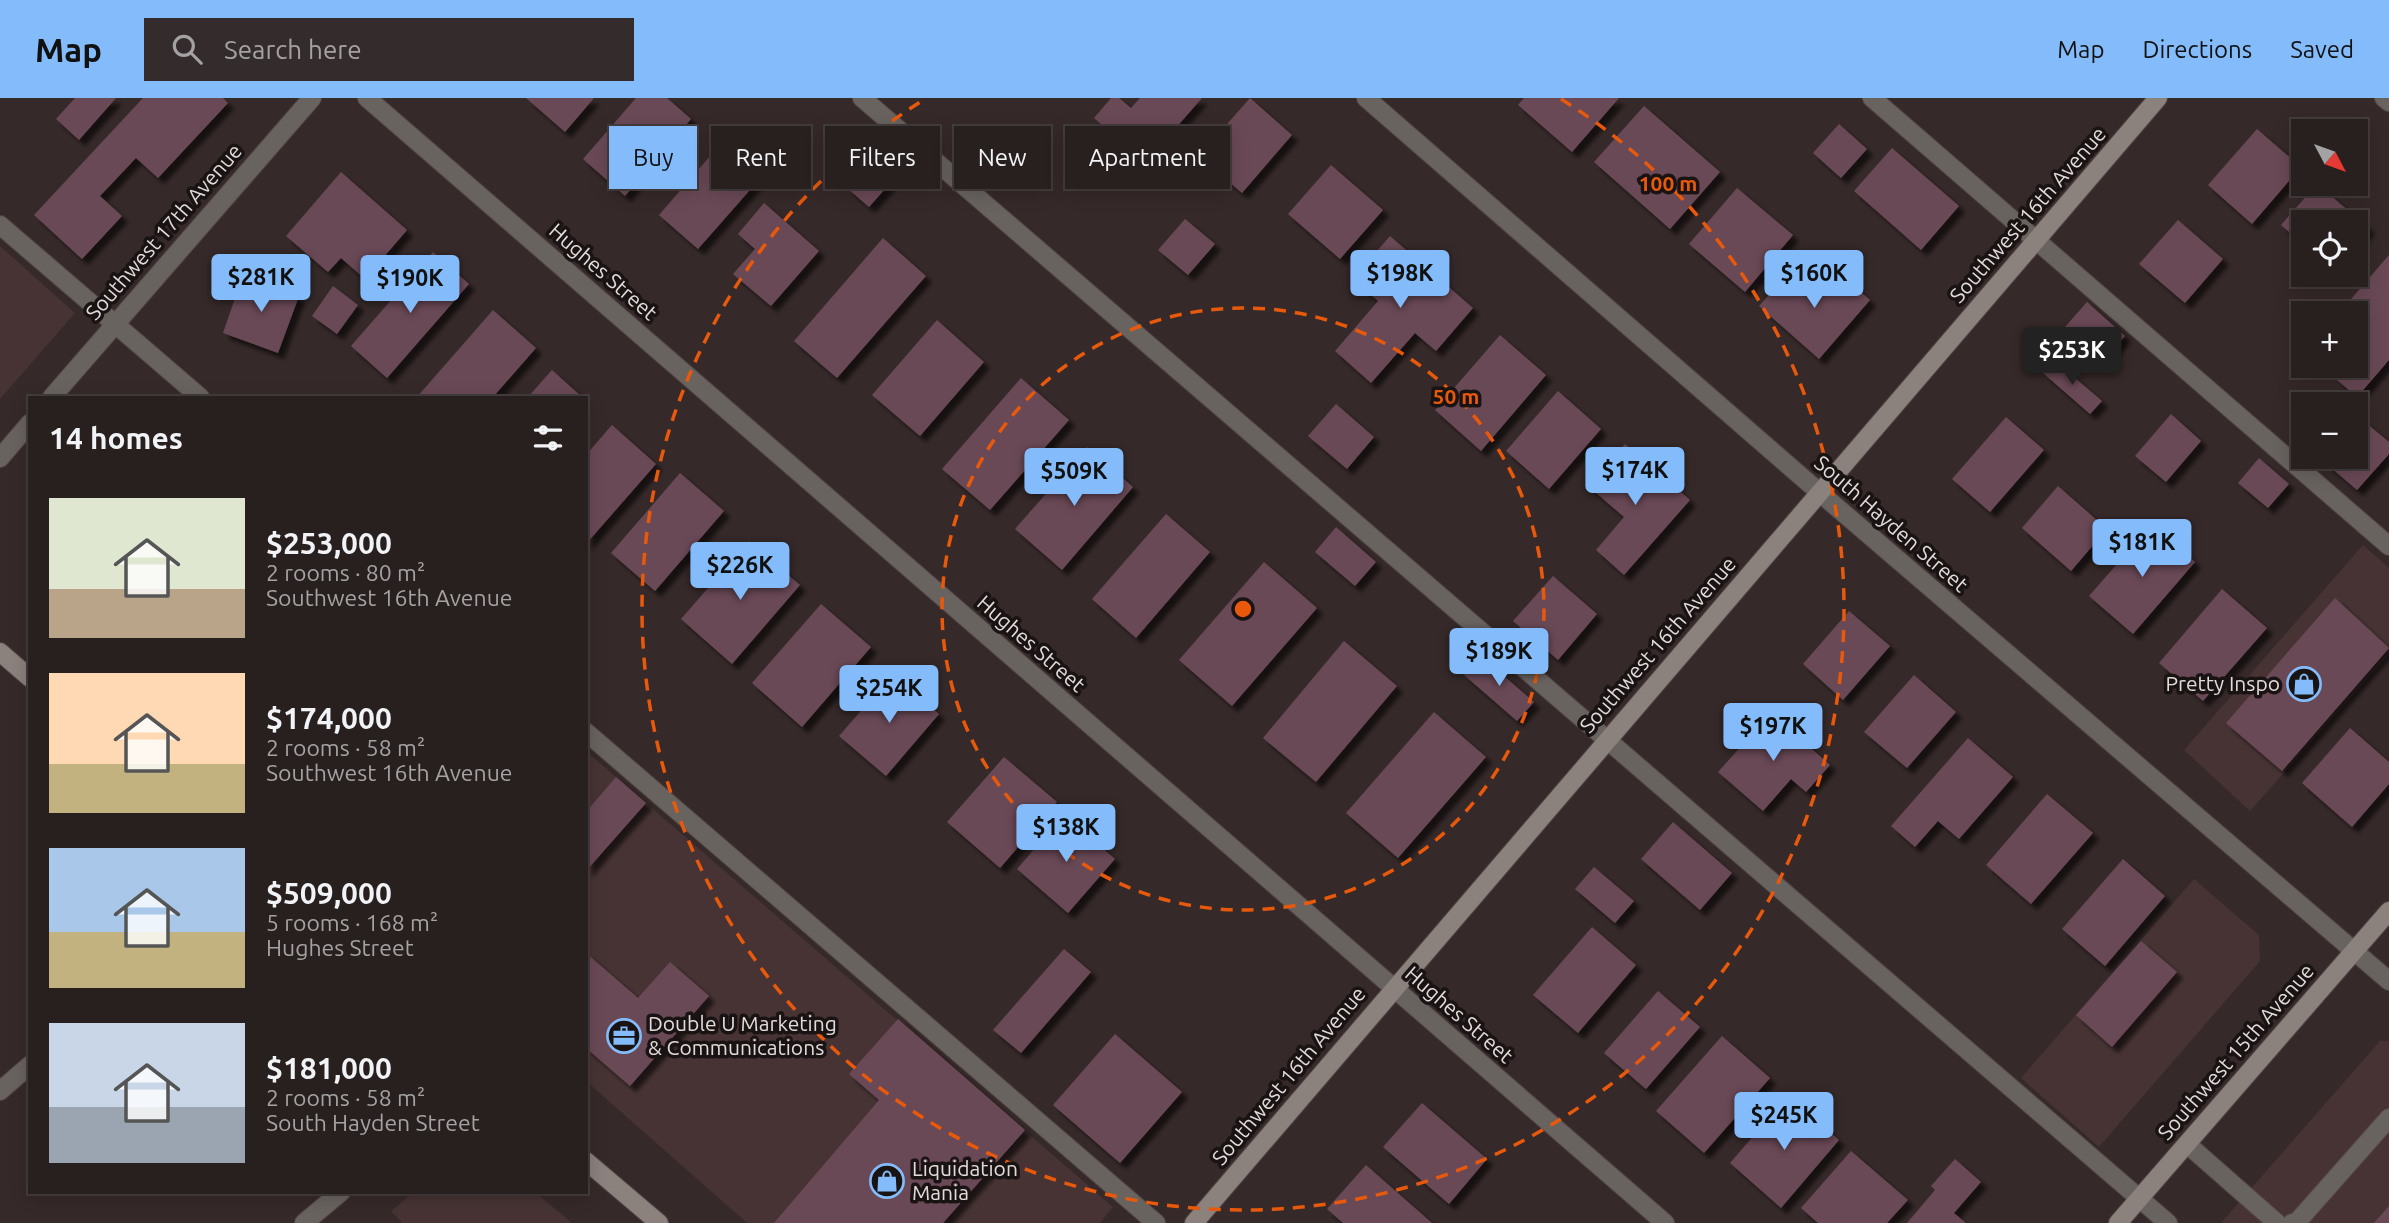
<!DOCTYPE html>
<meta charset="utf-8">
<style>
body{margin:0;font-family:Ubuntu,sans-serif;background:#342c2c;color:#f1f3f6;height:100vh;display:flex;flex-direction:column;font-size:26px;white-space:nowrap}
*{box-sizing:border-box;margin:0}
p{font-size:23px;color:#a5a2a4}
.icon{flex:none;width:38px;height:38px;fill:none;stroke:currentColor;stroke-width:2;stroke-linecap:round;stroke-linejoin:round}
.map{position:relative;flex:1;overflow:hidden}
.drawer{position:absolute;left:28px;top:298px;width:560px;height:798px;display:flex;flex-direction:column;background:#281f1f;border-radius:0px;box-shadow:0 4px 18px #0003,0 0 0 2px #443d3d}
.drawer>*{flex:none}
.banner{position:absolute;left:609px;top:28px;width:665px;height:63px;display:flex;gap:14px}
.needle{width:46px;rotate:131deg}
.fabs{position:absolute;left:2291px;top:21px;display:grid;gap:14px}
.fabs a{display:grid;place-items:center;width:77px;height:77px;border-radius:0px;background:#281f1f;box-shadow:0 4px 18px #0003,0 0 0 2px #443d3d;font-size:35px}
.price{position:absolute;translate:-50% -60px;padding:0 16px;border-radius:7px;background:#84bcfb;color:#111;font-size:23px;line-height:46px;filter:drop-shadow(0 2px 4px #0008)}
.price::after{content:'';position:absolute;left:50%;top:42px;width:21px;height:16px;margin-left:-10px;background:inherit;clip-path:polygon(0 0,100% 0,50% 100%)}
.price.selected{background:#222;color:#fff}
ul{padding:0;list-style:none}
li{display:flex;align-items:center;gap:21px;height:175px;padding:0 21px}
li span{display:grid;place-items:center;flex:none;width:196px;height:140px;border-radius:0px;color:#555}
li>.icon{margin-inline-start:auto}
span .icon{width:84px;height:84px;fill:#fffc;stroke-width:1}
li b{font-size:30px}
h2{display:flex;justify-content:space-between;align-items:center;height:84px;padding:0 21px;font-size:30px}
.tag{padding:0 24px;border-radius:0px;background:#281f1f;box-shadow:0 4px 18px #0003,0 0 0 2px #443d3d;font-size:24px;line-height:63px}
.tag.selected{background:#84bcfb;color:#111}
header{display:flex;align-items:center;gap:42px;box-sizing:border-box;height:98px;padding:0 35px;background:#84bcfb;color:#111}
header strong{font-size:33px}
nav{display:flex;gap:38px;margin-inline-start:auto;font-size:24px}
.search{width:490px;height:63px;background:#342c2c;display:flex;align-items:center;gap:18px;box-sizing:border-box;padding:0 24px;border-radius:0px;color:#a5a2a4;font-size:26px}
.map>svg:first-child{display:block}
.built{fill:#473333}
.building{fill:#6a4a56;filter:url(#shadow)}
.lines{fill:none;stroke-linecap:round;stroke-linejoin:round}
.lane-casing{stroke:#524545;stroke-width:20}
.street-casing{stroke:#524545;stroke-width:20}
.secondary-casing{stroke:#524545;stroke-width:20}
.lane{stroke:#696360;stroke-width:18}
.street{stroke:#696360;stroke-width:18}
.secondary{stroke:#8b817d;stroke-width:18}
.ring{fill:none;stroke:#e8590c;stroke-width:3.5;stroke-dasharray:12 9}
.labels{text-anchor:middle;stroke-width:7;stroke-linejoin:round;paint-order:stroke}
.street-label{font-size:21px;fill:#e3dada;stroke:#191413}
.poi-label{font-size:21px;fill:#e3dada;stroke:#191413;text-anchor:start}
.centre{fill:#e8590c;stroke:#191413;stroke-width:3.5}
.ring-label{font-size:21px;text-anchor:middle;font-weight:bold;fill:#e8590c;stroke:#191413;stroke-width:7;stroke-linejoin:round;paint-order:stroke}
</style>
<header>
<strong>Map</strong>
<div class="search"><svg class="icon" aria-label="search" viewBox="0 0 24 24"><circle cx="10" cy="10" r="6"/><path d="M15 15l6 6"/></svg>Search here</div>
<nav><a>Map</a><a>Directions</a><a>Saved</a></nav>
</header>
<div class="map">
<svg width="2389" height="1125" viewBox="0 0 2389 1125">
<defs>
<filter id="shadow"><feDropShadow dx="6" dy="6" stdDeviation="2" flood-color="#0009"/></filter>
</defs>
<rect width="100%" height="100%" fill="#362929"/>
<path class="built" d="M 0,148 L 75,215 L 0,301 Z
M 2363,447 L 2389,470 L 2389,557 L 2250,713 L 2184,652 Z
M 586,653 L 1113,1109 L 1100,1125 L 747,1125 L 586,983 Z
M 2194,781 L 2259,837 L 2260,863 L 2099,1049 L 2021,980 Z
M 2380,943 L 2389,943 L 2389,1125 L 2221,1125 Z
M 414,1094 L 535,1094 L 572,1125 L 402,1125 L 391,1113 Z"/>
<path class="building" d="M 75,0 L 116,0 L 79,42 L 56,21 Z
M 143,0 L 223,0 L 228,5 L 158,80 L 136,60 L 100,98 L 122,118 L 82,161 L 34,117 Z
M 526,0 L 594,0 L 565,34 Z
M 636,0 L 667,0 L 691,21 L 625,98 L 583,61 Z
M 1111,0 L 1119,0 L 1131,10 L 1140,0 L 1202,0 L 1145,65 L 1094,20 Z
M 1250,0 L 1292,37 L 1242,95 L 1199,58 Z
M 1524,0 L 1619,0 L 1572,54 L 1518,7 Z
M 1644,8 L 1720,74 L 1670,131 L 1594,64 Z
M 1839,26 L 1867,51 L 1841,80 L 1813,55 Z
M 2257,31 L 2301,69 L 2252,126 L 2208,87 Z
M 724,42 L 764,76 L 698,151 L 659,117 Z
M 887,44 L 909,64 L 869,109 L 847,90 Z
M 1892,50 L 1959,108 L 1921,152 L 1854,93 Z
M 1331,67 L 1383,112 L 1340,161 L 1288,116 Z
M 341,74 L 407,132 L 365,181 L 341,160 L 328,174 L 286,138 Z
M 2317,86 L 2369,130 L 2356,146 L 2356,124 L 2303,124 L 2303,146 L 2281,127 Z
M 1737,90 L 1793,137 L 1745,194 L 1689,146 Z
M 764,105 L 819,153 L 771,208 L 733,176 L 755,151 L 738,136 Z
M 1185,121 L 1215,146 L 1188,177 L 1158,152 Z
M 2178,122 L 2223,161 L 2185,205 L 2139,166 Z
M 1390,138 L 1473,210 L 1436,253 L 1415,235 L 1371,285 L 1335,253 L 1378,203 L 1353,181 Z
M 883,140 L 926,178 L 837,280 L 794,243 Z
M 433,154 L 469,186 L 387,280 L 351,248 Z
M 2389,157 L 2389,262 L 2357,299 L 2336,281 L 2348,268 L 2356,268 L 2356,259 L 2362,251 L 2356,245 L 2356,215 L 2339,215 Z
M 1793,170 L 1824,197 L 1841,177 L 1870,202 L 1819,261 L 1759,208 Z
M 243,177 L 299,198 L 278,255 L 223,235 Z
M 333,188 L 358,207 L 337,236 L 312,218 Z
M 2087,204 L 2125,238 L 2104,262 L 2065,229 Z
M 493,212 L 536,250 L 493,299 L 417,299 Z
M 937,222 L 984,264 L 920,338 L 872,297 Z
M 1500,237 L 1546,277 L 1481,353 L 1435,312 Z
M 2054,262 L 2102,303 L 2090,316 L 2043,275 Z
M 552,272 L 582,299 L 528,299 Z
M 1021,280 L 1069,322 L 990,412 L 942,371 Z
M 1558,293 L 1601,331 L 1549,391 L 1506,353 Z
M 1336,306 L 1374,339 L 1347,371 L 1308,338 Z
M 2171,316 L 2201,343 L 2166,384 L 2135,358 Z
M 2006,319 L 2044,352 L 1990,414 L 1952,381 Z
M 2359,319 L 2389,344 L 2389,356 L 2357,392 L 2322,362 L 2324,359 L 2356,359 L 2356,323 Z
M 612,327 L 656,366 L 586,446 L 586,357 Z
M 1625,346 L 1690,402 L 1624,477 L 1596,452 L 1624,419 L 1588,388 Z
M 1087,349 L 1133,389 L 1062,472 L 1015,431 Z
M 2259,360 L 2289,386 L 2268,410 L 2238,385 Z
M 680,375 L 724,413 L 655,493 L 611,455 Z
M 2058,388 L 2107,431 L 2071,473 L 2022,430 Z
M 1166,416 L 1210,454 L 1136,540 L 1092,501 Z
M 2152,426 L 2195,464 L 2133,536 L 2089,498 Z
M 1336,429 L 1376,464 L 1355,488 L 1315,454 Z
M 749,443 L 800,487 L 732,566 L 681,521 Z
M 1264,464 L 1317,510 L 1232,608 L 1179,562 Z
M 1553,478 L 1597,516 L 1558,562 L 1513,523 Z
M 2222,491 L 2267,530 L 2203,603 L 2159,565 Z
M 2335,500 L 2389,550 L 2282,673 L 2226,625 Z
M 821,506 L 871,549 L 802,629 L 752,585 Z
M 1849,513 L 1890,548 L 1843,602 L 1803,566 Z
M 1344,543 L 1397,588 L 1316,684 L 1263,640 Z
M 1481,558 L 1534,604 L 1517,623 L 1464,577 Z
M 893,576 L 939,616 L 886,678 L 839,638 Z
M 1914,577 L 1956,614 L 1907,670 L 1864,634 Z
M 1434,614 L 1486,659 L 1398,760 L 1346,715 Z
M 1771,615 L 1830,667 L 1806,694 L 1791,681 L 1763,713 L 1718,674 Z
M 2350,630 L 2389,664 L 2389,686 L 2352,729 L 2302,685 Z
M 1968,640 L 2013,679 L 1959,741 L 1938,723 L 1915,749 L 1891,728 Z
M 1004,659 L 1057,704 L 1000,770 L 947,724 Z
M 616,679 L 646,705 L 586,773 L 586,714 Z
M 2047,696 L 2093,735 L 2031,806 L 1986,767 Z
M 1064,717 L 1115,761 L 1068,815 L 1017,771 Z
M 1673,724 L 1732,775 L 1700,812 L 1641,761 Z
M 2123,761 L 2165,798 L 2105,868 L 2062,831 Z
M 1594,769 L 1634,803 L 1615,825 L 1575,791 Z
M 1592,829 L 1636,867 L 1578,935 L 1533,897 Z
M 2141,843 L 2177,874 L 2112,949 L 2076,917 Z
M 1064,851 L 1091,874 L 1021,955 L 993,932 Z
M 586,855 L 638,900 L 670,864 L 709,898 L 630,988 L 586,950 Z
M 1658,893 L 1700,929 L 1646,991 L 1604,955 Z
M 898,921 L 1025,1032 L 943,1125 L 774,1125 L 879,1002 L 849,976 Z
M 1115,936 L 1182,994 L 1120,1065 L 1053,1007 Z
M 1722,938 L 1770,980 L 1704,1055 L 1656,1013 Z
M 1788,998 L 1839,1042 L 1781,1110 L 1730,1065 Z
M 1422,1005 L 1487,1061 L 1449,1106 L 1383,1049 Z
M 1851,1053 L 1908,1102 L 1887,1125 L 1818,1125 L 1801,1110 Z
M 1955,1061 L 1981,1084 L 1954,1115 L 1966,1125 L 1907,1125 L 1935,1092 L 1931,1088 Z
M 1366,1067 L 1432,1125 L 1343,1125 L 1327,1111 Z
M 2389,1108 L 2389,1125 L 2374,1125 Z"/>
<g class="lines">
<g class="lane-casing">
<path id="lane" d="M 862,0 L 2168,1125
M 1872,0 L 2389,448
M 0,127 L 200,299
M 586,634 L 1156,1125
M 0,993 L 30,967
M 2187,1046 L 2277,1125
M 2292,1125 L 2297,1124 L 2389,1020"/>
</g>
<g class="street-casing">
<path id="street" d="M 367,0 L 1665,1125
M 1366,0 L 1819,394 L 2389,883
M 2384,0 L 2389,4
M 52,299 L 312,0
M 0,360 L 30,325
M 304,1125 L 341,1094"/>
</g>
<g class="secondary-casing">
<path id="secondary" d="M 0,554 L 30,580
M 586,1063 L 659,1125
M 1194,1125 L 2158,0
M 2118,1125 L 2389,813"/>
</g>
<use href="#lane" class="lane"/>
<use href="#street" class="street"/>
<use href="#secondary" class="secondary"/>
</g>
<g class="ring">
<circle cx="1243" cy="511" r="301"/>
<path d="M1561 1A601 601 0 1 1 925 1"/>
</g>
<defs>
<g id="shop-ring" transform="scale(1.75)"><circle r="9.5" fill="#191413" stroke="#84bcfb" stroke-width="1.5"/><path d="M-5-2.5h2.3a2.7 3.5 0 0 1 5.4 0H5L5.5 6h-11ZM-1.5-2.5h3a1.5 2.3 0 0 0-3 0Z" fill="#84bcfb"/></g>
<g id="office-ring" transform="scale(1.75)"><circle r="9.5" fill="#191413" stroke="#84bcfb" stroke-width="1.5"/><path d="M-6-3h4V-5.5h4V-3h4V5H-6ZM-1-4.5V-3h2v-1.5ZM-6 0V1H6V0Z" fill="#84bcfb"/></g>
</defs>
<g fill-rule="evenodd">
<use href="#shop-ring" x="2304" y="586"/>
<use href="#office-ring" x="624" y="938"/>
<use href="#shop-ring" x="887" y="1083"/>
</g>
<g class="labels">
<g class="street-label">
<text transform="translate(2028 117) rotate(-49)" y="7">Southwest 16th Avenue</text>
<text transform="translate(164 134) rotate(-49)" y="7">Southwest 17th Avenue</text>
<text transform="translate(603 174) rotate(41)" y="7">Hughes Street</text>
<text transform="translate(1891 426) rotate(41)" y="7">South Hayden Street</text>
<text transform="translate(1031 546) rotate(41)" y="7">Hughes Street</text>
<text transform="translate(1658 547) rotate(-49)" y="7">Southwest 16th Avenue</text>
<text transform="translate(1459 917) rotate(41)" y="7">Hughes Street</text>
<text transform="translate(2236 954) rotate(-49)" y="7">Southwest 15th Avenue</text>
<text transform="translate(1289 978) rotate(-50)" y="7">Southwest 16th Avenue</text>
</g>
<g class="poi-label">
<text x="2280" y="593" text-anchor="end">Pretty Inspo</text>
<text x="648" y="933">Double U Marketing<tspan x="648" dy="24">&amp; Communications</tspan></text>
<text x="912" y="1078">Liquidation<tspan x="912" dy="24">Mania</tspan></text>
</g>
</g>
<circle cx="1243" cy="511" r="10" class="centre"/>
<g class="ring-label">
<text x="1668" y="93">100 m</text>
<text x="1456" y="306">50 m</text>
</g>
</svg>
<div class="fabs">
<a><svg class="needle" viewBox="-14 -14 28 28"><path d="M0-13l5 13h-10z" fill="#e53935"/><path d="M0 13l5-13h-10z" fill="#a5a2a4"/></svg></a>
<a><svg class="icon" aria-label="locate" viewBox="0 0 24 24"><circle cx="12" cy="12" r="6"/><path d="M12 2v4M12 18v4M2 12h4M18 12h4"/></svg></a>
<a>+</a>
<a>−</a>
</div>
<b class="price" style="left:1400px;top:212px">$198K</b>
<b class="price" style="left:1814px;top:212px">$160K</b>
<b class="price" style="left:261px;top:216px">$281K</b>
<b class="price" style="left:410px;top:217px">$190K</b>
<b class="price selected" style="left:2072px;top:289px">$253K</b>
<b class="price" style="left:1635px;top:409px">$174K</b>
<b class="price" style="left:1074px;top:410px">$509K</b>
<b class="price" style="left:2142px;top:481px">$181K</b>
<b class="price" style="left:740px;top:504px">$226K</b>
<b class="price" style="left:1499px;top:590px">$189K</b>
<b class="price" style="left:889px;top:627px">$254K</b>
<b class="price" style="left:1773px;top:665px">$197K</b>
<b class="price" style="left:1066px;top:766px">$138K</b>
<b class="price" style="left:1784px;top:1054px">$245K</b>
<div class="banner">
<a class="tag selected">Buy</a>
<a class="tag">Rent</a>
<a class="tag">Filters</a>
<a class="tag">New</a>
<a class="tag">Apartment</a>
</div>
<section class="drawer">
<h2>14 homes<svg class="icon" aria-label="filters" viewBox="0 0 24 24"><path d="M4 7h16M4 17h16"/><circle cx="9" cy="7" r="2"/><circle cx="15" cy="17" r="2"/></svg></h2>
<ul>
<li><span style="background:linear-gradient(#dfe7d0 65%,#b9a48a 0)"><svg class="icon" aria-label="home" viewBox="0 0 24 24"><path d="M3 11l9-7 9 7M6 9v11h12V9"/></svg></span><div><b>$253,000</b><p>2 rooms · 80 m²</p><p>Southwest 16th Avenue</p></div></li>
<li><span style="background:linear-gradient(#ffd9b3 65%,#c2b280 0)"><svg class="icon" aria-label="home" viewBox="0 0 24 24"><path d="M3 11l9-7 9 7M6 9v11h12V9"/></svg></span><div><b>$174,000</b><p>2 rooms · 58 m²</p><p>Southwest 16th Avenue</p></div></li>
<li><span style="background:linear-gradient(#a9c7e8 60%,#c2b280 0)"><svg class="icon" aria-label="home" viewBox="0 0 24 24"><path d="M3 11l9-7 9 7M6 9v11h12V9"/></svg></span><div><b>$509,000</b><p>5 rooms · 168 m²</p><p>Hughes Street</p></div></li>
<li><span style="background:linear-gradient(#c9d6e8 60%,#9aa5b1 0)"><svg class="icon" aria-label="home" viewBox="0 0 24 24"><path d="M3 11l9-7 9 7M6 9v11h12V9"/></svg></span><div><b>$181,000</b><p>2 rooms · 58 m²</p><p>South Hayden Street</p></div></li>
</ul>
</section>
</div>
